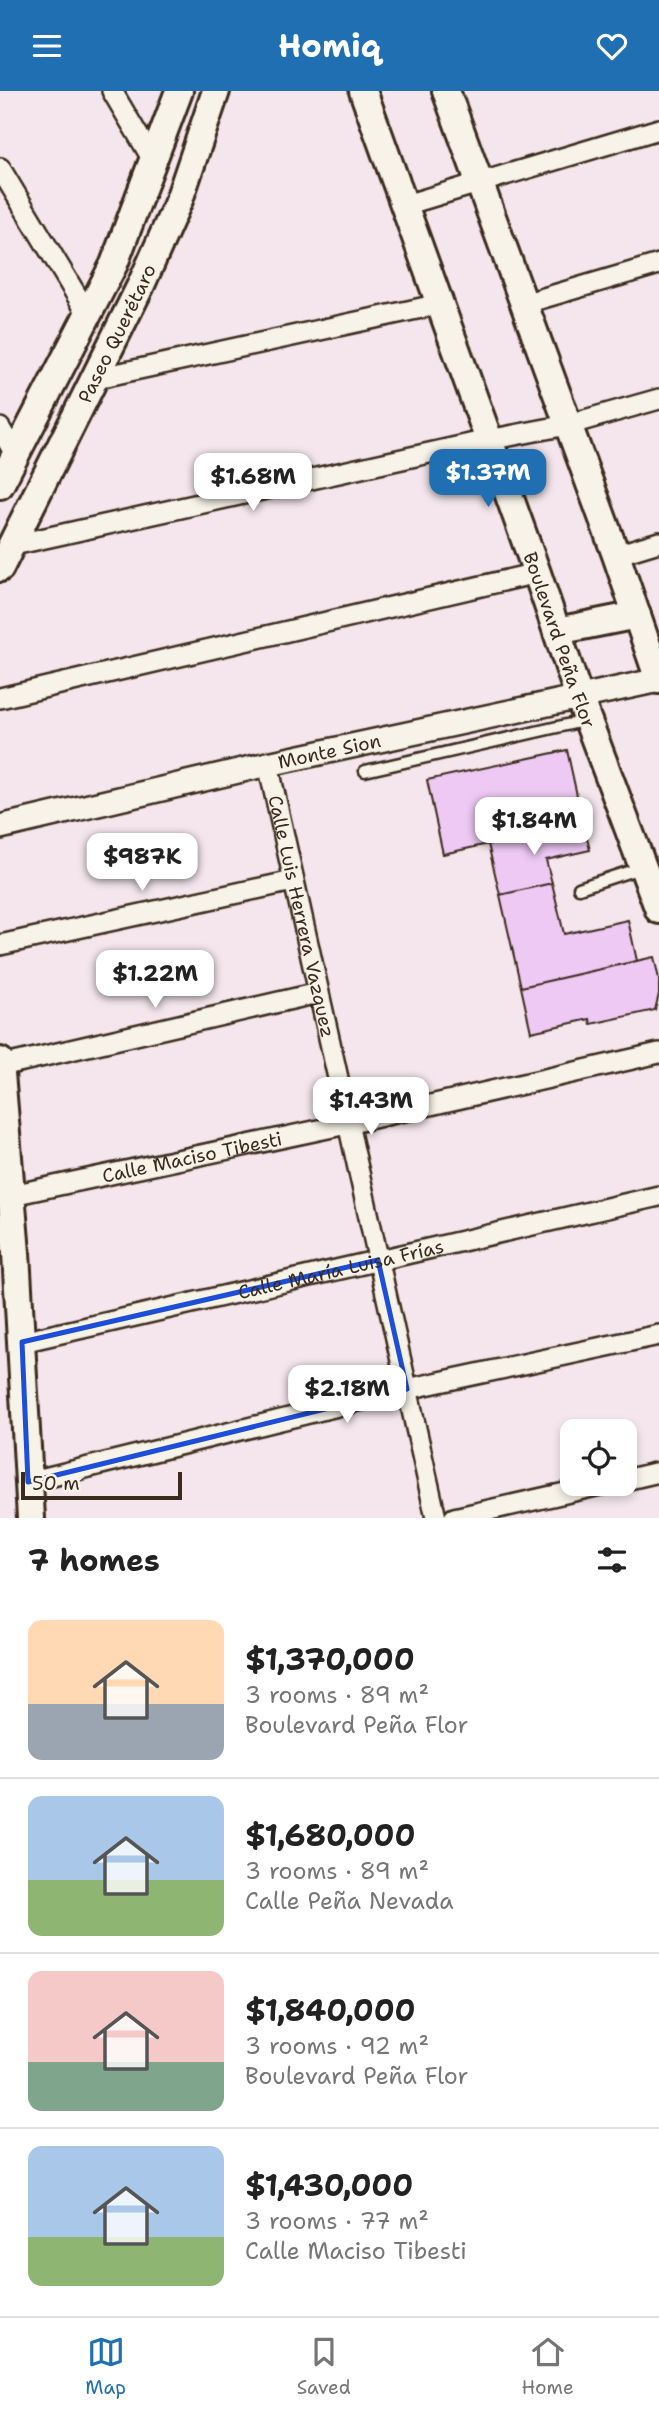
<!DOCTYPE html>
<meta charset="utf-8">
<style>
body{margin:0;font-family:"Shantell Sans",sans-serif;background:#f2f2f2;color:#222;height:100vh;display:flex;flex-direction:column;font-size:26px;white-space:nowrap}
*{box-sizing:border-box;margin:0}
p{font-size:23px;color:#767676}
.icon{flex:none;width:38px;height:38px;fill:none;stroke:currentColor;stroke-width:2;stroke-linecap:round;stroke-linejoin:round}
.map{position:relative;height:1427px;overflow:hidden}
.details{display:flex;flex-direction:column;background:#fff;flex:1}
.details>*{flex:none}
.controls{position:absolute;left:560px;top:1328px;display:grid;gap:14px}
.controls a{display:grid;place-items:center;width:77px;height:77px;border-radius:14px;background:#fff;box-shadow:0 4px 10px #0003;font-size:35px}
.scale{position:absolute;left:21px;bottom:18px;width:161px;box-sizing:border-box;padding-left:7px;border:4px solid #3b2a1e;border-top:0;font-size:19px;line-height:24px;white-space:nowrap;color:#3b2a1e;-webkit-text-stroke:5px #f7f3e8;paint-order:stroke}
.price{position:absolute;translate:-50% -60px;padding:0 16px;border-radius:14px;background:#fff;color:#222;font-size:23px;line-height:46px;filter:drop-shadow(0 2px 4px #0008)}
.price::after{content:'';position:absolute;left:50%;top:42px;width:21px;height:16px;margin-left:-10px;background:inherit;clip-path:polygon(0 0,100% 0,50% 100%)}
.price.current{background:#1f6fb2;color:#fff}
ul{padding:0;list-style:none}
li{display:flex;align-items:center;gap:21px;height:175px;padding:0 28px}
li+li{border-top:2px solid #e0e0e0}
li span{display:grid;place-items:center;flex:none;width:196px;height:140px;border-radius:14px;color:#555}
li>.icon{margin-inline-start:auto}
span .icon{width:84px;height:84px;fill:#fffc;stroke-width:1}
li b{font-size:30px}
h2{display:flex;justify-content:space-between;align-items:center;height:84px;padding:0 28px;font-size:30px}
header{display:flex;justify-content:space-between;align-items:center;height:91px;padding:0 28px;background:#1f6fb2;color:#fff;font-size:32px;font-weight:700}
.dock{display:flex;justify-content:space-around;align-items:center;height:98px;border-top:2px solid #e0e0e0;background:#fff;font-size:19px;color:#767676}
.dock a{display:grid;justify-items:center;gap:4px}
.dock .current{color:#1f6fb2}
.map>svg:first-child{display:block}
.building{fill:#edc9f4;stroke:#3b2a1e;stroke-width:2}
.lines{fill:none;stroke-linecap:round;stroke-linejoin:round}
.service-casing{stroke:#3b2a1e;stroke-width:15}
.minor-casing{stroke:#3b2a1e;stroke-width:24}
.tertiary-casing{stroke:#3b2a1e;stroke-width:28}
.secondary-casing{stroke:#3b2a1e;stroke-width:32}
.service{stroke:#f7f3e8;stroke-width:10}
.minor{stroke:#f7f3e8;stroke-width:19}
.tertiary{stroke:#f7f3e8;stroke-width:23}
.secondary{stroke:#f7f3e8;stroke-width:26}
.marked{fill:none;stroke:#1d4ed8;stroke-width:5;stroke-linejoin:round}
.labels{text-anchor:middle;stroke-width:5;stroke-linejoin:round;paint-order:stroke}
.street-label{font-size:19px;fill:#3b2a1e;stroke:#f7f3e8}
</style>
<header><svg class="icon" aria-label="menu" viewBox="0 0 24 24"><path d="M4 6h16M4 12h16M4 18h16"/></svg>Homiq<svg class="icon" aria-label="heart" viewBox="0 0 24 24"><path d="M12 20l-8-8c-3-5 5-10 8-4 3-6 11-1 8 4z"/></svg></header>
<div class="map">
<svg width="659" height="1427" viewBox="0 0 659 1427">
<rect width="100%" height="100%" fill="#f4e6ec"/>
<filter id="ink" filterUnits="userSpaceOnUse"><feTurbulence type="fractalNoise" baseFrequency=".0143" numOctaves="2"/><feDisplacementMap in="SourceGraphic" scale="14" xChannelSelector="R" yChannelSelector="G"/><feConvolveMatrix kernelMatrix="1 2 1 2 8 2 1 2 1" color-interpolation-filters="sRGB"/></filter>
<g filter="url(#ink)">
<path class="building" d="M 567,659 L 583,732 L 443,763 L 427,689 Z
M 583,732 L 590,759 L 546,769 L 552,792 L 500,804 L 488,753 Z
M 552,792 L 564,843 L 628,829 L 637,870 L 521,896 L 500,804 Z
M 654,866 L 659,888 L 659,903 L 655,919 L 591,933 L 590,928 L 531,941 L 521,896 Z"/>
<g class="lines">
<g class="service-casing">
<path id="service" d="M 365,680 L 588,629
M 579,797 L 640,777"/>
</g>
<g class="minor-casing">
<g id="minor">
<path d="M 112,0 L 154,71"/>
<path d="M 0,77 L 89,225"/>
<path d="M 405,114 L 659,38"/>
<path d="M 523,213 L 659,173"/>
<path d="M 93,288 L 440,213"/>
<path d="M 0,337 L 15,363"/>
<path d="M 9,455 L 488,349 L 567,334 L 659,308"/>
<path d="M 616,464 L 659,451"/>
<path d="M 0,607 L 537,482"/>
<path id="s1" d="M 268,673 L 436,1427"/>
<path d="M 0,854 L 293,790"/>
<path d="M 1,975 L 318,902"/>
<path id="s2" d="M 12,1104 L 347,1033 L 659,962"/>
<path id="s3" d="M 22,1251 L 659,1105"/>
<path d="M 625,1389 L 659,1381"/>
<path d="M 28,1391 L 407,1298 L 659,1244"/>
<path d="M 454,1427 L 605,1393"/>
</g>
</g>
<g class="tertiary-casing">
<g id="tertiary">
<path id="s4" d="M 0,736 L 268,673 L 659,589"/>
</g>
</g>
<g class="secondary-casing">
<g id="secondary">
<path id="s5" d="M 363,0 L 537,482 L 579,606 L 659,819"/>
<path d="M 446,0 L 616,464 L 659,589"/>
<path d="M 0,394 L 114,173 L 179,0"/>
<path id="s6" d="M 0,477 L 141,194 L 179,109 L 216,0"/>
<path d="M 557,540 L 637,524"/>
<path d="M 0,970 L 16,1162 L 31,1427"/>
</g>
</g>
<use href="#service" class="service"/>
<use href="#minor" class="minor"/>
<use href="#tertiary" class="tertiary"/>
<use href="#secondary" class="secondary"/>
</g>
</g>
<path class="marked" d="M 378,1169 L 407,1298 L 28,1391 L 22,1251 Z"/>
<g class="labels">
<g class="street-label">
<text dy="7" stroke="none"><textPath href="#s6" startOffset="262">Paseo Querétaro</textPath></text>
<text dy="7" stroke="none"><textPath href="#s5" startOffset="583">Boulevard Peña Flor</textPath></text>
<text dy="7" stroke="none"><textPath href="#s4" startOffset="338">Monte Sion</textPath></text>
<text dy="7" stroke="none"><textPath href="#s1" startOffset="156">Calle Luis Herrera Vazquez</textPath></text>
<text dy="7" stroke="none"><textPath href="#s2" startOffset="184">Calle Maciso Tibesti</textPath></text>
<text dy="7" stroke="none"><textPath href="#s3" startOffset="327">Calle María Luisa Frías</textPath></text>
</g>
</g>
</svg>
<div class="controls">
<a><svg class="icon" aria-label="locate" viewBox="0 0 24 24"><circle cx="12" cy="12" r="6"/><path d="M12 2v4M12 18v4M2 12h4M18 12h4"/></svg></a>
</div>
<div class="scale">50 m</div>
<b class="price current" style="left:488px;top:418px">$1.37M</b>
<b class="price" style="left:253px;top:422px">$1.68M</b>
<b class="price" style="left:534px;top:766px">$1.84M</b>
<b class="price" style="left:142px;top:802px">$987K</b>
<b class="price" style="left:155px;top:919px">$1.22M</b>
<b class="price" style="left:371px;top:1046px">$1.43M</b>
<b class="price" style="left:347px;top:1334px">$2.18M</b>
</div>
<section class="details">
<h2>7 homes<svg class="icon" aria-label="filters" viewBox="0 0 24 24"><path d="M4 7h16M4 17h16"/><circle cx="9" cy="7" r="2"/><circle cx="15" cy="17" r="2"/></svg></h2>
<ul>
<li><span style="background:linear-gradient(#ffd9b3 60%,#9aa5b1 0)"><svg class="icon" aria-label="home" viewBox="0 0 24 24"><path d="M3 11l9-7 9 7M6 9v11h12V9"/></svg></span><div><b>$1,370,000</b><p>3 rooms · 89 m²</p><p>Boulevard Peña Flor</p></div></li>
<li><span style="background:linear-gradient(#a9c7e8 60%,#8fb573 0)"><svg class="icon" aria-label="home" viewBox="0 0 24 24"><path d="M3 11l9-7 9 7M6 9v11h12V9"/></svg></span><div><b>$1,680,000</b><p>3 rooms · 89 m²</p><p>Calle Peña Nevada</p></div></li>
<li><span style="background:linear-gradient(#f6c9c9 65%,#7fa58c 0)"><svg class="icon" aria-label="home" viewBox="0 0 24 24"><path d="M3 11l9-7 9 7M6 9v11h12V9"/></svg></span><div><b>$1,840,000</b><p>3 rooms · 92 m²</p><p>Boulevard Peña Flor</p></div></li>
<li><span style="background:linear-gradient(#a9c7e8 65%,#8fb573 0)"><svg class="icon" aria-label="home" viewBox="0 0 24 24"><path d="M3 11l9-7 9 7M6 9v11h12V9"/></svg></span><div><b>$1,430,000</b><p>3 rooms · 77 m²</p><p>Calle Maciso Tibesti</p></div></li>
</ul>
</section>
<nav class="dock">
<a class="current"><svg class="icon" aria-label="map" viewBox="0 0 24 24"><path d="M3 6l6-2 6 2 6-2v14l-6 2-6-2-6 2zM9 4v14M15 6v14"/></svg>Map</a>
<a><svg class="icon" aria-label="saved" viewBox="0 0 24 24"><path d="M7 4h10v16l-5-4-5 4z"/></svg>Saved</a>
<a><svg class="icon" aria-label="home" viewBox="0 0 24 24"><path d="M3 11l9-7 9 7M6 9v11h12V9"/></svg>Home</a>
</nav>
